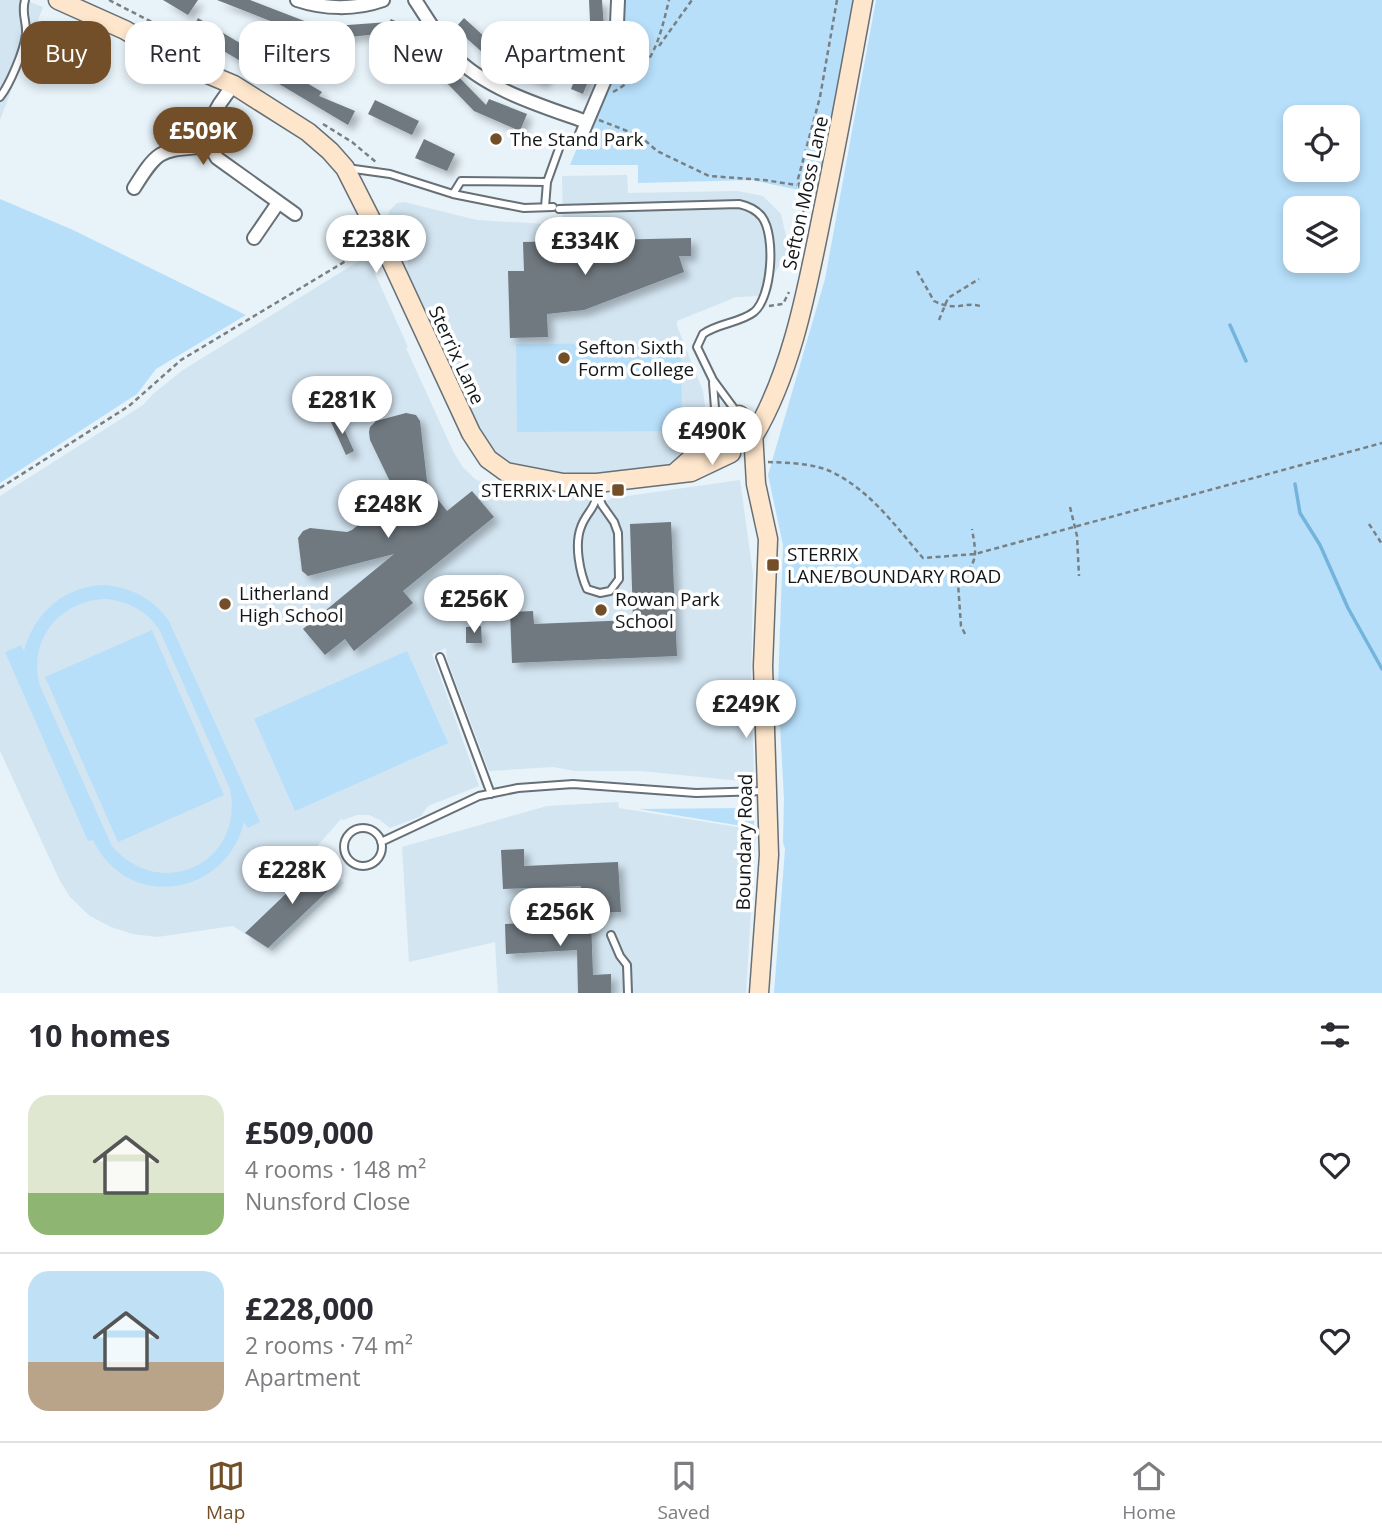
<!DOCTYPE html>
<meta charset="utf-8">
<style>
body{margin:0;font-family:"Open Sans",sans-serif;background:#f7f7f7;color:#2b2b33;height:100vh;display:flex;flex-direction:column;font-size:26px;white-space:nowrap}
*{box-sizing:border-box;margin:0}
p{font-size:23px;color:#7c7c81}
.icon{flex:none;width:38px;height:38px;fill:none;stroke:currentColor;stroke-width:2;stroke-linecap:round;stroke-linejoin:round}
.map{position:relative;height:993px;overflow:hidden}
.drawer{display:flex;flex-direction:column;background:#fff;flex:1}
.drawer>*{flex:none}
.banner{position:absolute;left:21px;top:21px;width:700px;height:63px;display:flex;gap:14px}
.buttons{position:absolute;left:1283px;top:105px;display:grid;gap:14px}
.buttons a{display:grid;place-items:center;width:77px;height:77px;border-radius:14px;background:#fff;box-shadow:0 4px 10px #0003;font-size:35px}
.price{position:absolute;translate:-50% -60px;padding:0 16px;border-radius:24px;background:#fff;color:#222;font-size:23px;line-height:46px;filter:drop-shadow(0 2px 4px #0008)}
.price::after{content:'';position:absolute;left:50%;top:42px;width:21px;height:16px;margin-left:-10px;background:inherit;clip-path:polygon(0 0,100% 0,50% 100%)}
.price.on{background:#724f28;color:#fff}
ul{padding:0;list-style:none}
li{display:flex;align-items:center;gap:21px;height:175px;padding:0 28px}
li+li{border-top:2px solid #e1e1e2}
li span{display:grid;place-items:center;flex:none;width:196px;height:140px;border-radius:21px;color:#555}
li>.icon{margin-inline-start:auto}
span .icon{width:84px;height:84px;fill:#fffc;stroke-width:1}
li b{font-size:30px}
h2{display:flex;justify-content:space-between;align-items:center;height:84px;padding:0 28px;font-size:30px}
.tag{padding:0 24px;border-radius:21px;background:#fff;box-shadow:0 4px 10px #0003;font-size:24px;line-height:63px}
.tag.on{background:#724f28;color:#fff}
.tab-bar{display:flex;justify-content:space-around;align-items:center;height:98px;border-top:2px solid #e1e1e2;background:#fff;font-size:19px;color:#7c7c81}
.tab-bar a{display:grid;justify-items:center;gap:4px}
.tab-bar .on{color:#724f28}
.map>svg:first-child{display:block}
.built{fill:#d3e5f1}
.green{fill:#b7dffa;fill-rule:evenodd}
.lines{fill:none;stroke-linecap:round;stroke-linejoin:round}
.stream{stroke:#74b4dc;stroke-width:3.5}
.building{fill:#6f7980;filter:url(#shadow)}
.lane-casing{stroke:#667076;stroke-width:10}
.street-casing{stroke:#667076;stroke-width:16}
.secondary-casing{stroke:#667076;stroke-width:21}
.path{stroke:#788084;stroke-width:2.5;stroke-dasharray:5 3.5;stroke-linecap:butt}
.lane{stroke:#fff;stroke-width:6}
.street{stroke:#fff;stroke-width:12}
.secondary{stroke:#fee6cc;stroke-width:18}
.poi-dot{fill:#724f28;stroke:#fff;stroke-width:2.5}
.labels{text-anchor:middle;stroke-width:7;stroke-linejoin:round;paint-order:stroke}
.poi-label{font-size:19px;fill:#131719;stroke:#fff;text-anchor:start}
.street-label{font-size:19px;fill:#131719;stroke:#fff}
</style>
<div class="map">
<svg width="1382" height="993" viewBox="0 0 1382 993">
<defs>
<filter id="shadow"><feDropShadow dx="5.5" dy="5.5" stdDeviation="3.5" flood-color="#0004"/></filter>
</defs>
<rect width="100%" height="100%" fill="#e7f2f9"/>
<path class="built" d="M 0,0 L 25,0 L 43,7 L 0,120 Z
M 627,175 L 628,193 L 737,191 L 763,196 L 781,214 L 789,250 L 760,296 L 736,297 L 677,321 L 677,326 L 703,391 L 707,420 L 700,441 L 680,460 L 658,468 L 582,478 L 497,466 L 405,287 L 411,232 L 393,228 L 388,217 L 389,211 L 397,203 L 404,202 L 477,220 L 563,225 L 562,176 Z
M 367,256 L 408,347 L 406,348 L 453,451 L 462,466 L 475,479 L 502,491 L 557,497 L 583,497 L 602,503 L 613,498 L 740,480 L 753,574 L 751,686 L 754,775 L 749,782 L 741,785 L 741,781 L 641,771 L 575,771 L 553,767 L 489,771 L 447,659 L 446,648 L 432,654 L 479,786 L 428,806 L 421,816 L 390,828 L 380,820 L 369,815 L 357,815 L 343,820 L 341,819 L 318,845 L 317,860 L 321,860 L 344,883 L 272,951 L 233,926 L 157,937 L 133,934 L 111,927 L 90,916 L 70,897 L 60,881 L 0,751 L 0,496 L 143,405 L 153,394 L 183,370 Z
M 618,802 L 619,808 L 756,830 L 746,993 L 498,993 L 495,942 L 409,962 L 402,847 L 547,806 Z"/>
<path class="green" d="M 618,0 L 869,0 L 832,197 L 752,180 L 638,183 L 638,165 L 570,165 L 612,62 Z
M 876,0 L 1382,0 L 1382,993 L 774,993 L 785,849 L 783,842 L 784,799 L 778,686 L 783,545 L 768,475 L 825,279 ZM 1348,117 L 1348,170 L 1295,170 L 1295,117 ZM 1295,208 L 1348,208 L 1348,261 L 1295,261 Z
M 0,199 L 73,230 L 246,315 L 156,369 L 137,394 L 0,483 Z
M 681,343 L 682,431 L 517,432 L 516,344 Z
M 106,585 C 132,588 154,599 169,621 L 260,822 L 248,828 L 244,822 C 226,897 127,912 93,840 L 88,841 L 5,652 L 21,645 L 24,651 C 34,612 66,585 106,585 ZM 108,599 C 129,602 147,611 159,629 L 230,789 C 245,863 161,903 112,846 L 40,686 C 27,640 60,599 108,599 Z
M 152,630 L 224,795 L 118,842 L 45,677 Z
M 407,651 L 448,743 L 295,811 L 254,719 Z
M 744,808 L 754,814 L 754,828 L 639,809 Z"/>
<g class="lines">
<path class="stream" d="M 1230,325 L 1246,361
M 1295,484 L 1300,513 L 1320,545 L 1348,608 L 1382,669"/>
</g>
<path class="building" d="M 163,0 L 198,0 L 188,15 Z
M 217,0 L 250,0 L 320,27 L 389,22 L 391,19 L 409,27 L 417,31 L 416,33 L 486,105 L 489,99 L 527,114 L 520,131 L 474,111 L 414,49 L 418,45 L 389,33 L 319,40 Z
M 589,0 L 602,0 L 604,29 L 599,54 L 583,94 L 571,89 L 576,76 L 572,74 L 576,64 L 580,66 L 585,56 L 592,21 L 590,21 Z
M 198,18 L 322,92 L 319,96 L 355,111 L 348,125 L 222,50 L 223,48 L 191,31 Z
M 464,18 L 488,40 L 516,59 L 548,71 L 543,83 L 508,68 L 482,52 L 455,28 Z
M 375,100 L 419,121 L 412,135 L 368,114 Z
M 424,139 L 455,154 L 447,171 L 415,158 Z
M 691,238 L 691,256 L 679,256 L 684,272 L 584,310 L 547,314 L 548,337 L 510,338 L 508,271 L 524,271 L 523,242 Z
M 406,413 L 416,415 L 420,421 L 427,481 L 431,491 L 447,511 L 472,491 L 494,517 L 403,591 L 413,603 L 354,651 L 345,639 L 325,655 L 303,629 L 394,554 L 308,576 L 302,571 L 298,538 L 303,531 L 310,528 L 347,532 L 352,530 L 396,494 L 370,440 L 369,432 L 370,427 L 376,421 Z
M 339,418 L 354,451 L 346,455 L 331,422 Z
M 671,522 L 677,656 L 512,663 L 510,612 L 533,611 L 534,624 L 633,620 L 630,524 Z
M 481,626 L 482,643 L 466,643 L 466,627 Z
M 524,849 L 524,866 L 618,862 L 621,912 L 582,913 L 581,886 L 503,889 L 501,850 Z
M 318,863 L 337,882 L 268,948 L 245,933 Z
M 591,920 L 593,975 L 611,974 L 611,993 L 578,993 L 577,950 L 506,954 L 505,924 Z"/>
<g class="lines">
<g class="lane-casing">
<path id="lane" d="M 0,97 C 10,84 24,51 26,34 C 27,21 21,14 25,0
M 347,168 L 390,174 L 453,194 L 498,203 L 524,208 L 553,207
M 547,182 L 561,143
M 453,194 L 461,181 L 547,182 L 545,207
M 559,209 L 739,204 C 748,206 756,209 762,217 C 776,236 772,297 754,312 C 740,323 718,323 703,334 L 697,347 L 713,380 L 738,414
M 713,383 L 716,421
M 597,485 C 598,509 587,510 581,527 C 574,545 580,573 587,589 L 600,593 L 610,591 L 619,579 L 618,533 L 614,522 L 602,505 L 597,493
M 440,657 L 491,794
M344 847a19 19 0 1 1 38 0a19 19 0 1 1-38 0Z
M 381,842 L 479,796 L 518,788 L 573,784 L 696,793 L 767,791
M 611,935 L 620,956 L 627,965 L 628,993"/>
</g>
<g class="street-casing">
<path id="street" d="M 297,0 C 324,9 355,10 383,0
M 415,0 C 427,18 438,37 452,54 C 486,90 542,106 587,122
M 234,85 C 215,107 199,132 217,158 L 295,214
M 582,134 L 607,75 L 616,47 L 618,0
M 134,188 C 160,146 161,151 209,146
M 254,238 L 278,203"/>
</g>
<g class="secondary-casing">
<path id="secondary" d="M 58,0 L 125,30 L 179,62 L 234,85 L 308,132 L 330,151 L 345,168 L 381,239 L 471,433 L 488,459 L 506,472 L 563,483 L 597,483 L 691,472 L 731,453
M 753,437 C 792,372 807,289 822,215 C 837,143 850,72 863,0
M 676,472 L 702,449 L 723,418 L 739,415 L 749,422 L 753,432 L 756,484 L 768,539 L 763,666 L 769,855 L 759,993"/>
</g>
<path class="path" d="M 109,0 L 179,36 L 222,63
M 659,46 L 692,0
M 613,92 C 653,70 659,41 669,0
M 599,120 L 640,136 L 657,151 L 709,176 L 764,180 L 797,185
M 323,124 L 352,142 L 377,163
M 805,221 L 798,179 L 820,97 L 837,0
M 917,271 L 934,301 C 958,313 965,300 983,307
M 769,306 L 783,304 L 789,292
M 939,320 L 948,298 L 979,279
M 768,462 C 789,463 813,463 832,472 C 871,491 896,527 923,558 L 975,554 L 1382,443
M 0,488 L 129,406 L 181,360 L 369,247
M 1070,507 L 1077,536 L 1079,576
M 1369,524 L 1382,544
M 965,634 L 961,626 L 958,583 C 978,559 977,559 972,529"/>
<use href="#lane" class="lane"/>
<use href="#street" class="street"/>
<use href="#secondary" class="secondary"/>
</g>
<g class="poi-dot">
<circle cx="496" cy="139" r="7"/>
<circle cx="564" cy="358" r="7"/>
<rect x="611" y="483" width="14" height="14" rx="3.5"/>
<rect x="766" y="558" width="14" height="14" rx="3.5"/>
<circle cx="225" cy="604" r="7"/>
<circle cx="601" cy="610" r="7"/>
</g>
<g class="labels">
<g class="poi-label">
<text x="510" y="146">The Stand Park</text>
<text x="578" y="354">Sefton Sixth<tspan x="578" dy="22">Form College</tspan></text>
<text x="604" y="497" text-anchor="end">STERRIX LANE</text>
<text x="787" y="561">STERRIX<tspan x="787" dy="22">LANE/BOUNDARY ROAD</tspan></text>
<text x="239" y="600">Litherland<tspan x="239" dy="22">High School</tspan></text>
<text x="615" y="606">Rowan Park<tspan x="615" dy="22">School</tspan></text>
</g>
<g class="street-label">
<text transform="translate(805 193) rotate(-78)" y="7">Sefton Moss Lane</text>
<text transform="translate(457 355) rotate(65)" y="7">Sterrix Lane</text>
<text transform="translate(744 842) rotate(-89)" y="7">Boundary Road</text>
</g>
</g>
</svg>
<div class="buttons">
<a><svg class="icon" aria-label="locate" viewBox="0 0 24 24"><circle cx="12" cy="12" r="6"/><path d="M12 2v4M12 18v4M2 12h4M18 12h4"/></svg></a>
<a><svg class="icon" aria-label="layers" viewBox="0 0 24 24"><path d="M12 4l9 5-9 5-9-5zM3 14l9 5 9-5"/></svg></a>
</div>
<b class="price on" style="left:203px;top:167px">£509K</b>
<b class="price" style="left:376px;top:275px">£238K</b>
<b class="price" style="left:585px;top:277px">£334K</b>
<b class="price" style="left:342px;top:436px">£281K</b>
<b class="price" style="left:712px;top:467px">£490K</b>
<b class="price" style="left:388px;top:540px">£248K</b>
<b class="price" style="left:474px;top:635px">£256K</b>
<b class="price" style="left:746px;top:740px">£249K</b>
<b class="price" style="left:292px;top:906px">£228K</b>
<b class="price" style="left:560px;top:948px">£256K</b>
<div class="banner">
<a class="tag on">Buy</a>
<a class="tag">Rent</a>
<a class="tag">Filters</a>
<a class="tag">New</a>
<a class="tag">Apartment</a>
</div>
</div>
<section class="drawer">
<h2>10 homes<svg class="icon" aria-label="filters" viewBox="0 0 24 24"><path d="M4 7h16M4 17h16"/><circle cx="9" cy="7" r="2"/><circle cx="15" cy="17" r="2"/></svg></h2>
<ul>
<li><span style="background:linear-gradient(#dfe7d0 70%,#8fb573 0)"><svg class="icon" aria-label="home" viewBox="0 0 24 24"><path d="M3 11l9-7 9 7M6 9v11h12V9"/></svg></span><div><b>£509,000</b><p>4 rooms · 148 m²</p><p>Nunsford Close</p></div><svg class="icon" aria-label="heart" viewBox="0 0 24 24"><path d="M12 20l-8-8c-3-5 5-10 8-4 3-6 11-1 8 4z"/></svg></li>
<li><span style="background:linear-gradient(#bfe0f5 65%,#b9a48a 0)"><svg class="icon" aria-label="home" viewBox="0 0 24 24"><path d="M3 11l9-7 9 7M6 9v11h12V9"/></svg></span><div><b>£228,000</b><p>2 rooms · 74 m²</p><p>Apartment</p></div><svg class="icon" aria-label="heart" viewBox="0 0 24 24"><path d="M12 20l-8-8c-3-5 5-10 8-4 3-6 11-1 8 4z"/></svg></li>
</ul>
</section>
<nav class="tab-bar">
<a class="on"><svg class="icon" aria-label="map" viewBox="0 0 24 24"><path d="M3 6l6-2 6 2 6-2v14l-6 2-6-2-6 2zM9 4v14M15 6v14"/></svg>Map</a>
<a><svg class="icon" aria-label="saved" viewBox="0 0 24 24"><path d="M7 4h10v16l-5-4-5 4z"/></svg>Saved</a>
<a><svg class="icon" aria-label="home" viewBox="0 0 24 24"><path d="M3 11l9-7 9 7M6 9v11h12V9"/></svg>Home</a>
</nav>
